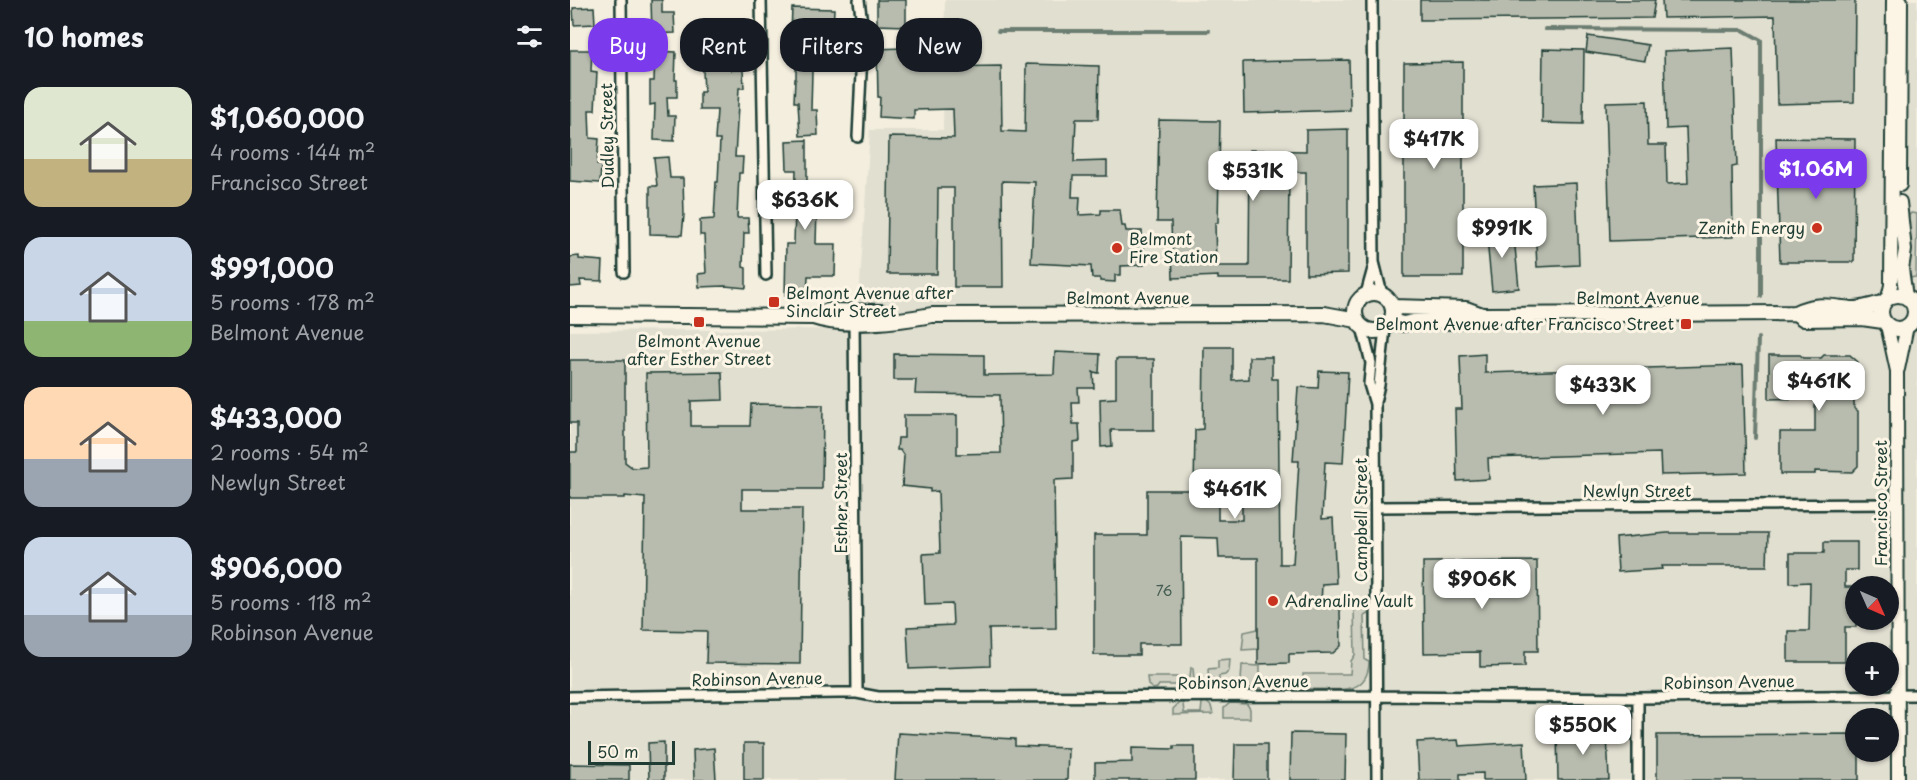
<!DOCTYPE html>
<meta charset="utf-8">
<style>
body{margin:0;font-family:"Playpen Sans",sans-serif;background:#242831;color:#f1f3f6;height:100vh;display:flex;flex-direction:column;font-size:22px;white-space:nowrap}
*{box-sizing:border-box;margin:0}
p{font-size:20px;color:#9ea1a6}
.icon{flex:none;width:33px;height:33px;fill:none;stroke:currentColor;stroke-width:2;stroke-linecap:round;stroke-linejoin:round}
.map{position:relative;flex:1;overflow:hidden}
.drawer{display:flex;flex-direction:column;background:#171b24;width:570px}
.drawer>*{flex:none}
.banner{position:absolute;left:18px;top:18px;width:570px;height:54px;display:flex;gap:12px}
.needle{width:39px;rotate:135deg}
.controls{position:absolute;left:1275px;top:576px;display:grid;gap:12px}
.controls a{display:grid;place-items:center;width:54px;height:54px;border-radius:50%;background:#171b24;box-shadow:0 2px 4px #0004;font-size:30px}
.scale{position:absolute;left:18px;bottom:15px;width:87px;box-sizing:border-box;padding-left:6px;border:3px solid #1f3d34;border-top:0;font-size:16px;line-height:21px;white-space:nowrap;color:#1f3d34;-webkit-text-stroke:4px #fcf5e5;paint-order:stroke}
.price{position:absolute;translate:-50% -51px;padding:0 14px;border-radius:12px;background:#fff;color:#222;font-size:20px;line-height:39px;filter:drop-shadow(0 2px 3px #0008)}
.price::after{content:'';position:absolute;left:50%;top:36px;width:18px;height:14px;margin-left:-9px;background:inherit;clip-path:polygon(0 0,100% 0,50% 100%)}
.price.selected{background:#7c3aed;color:#fff}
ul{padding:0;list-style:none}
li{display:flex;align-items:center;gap:18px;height:150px;padding:0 24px}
li span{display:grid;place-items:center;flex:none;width:168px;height:120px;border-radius:18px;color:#555}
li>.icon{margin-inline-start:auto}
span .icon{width:72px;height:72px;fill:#fffc;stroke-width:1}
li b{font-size:26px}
h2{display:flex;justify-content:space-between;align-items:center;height:72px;padding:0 24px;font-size:26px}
.chip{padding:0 21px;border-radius:24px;background:#171b24;box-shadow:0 2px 4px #0004;font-size:21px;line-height:54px}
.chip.selected{background:#7c3aed;color:#fff}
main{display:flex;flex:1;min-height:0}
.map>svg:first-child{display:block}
.built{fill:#e1dfd0;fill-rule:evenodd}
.green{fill:#d0d1c2;stroke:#78877b;stroke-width:1.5}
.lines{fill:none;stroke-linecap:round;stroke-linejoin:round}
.stream{stroke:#6c7d72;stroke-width:4}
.building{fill:#b8bcae;stroke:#1f3d34;stroke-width:1.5;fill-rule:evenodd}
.minor-casing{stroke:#1f3d34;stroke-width:14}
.tertiary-casing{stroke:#1f3d34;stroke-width:16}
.secondary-casing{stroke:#1f3d34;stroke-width:18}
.minor{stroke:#fcf5e5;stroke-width:9}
.tertiary{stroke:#fcf5e5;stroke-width:12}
.secondary{stroke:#fcf5e5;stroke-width:14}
.poi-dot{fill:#c8321e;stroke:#fcf5e5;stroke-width:2}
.labels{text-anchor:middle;stroke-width:6;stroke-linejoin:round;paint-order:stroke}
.number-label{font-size:14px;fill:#455d52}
.street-label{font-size:16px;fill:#1f3d34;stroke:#fcf5e5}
.poi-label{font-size:16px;fill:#1f3d34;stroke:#fcf5e5;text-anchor:start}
</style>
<main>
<section class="drawer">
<h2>10 homes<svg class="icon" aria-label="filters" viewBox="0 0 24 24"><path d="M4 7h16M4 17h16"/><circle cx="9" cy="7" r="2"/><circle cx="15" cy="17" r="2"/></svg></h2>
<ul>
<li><span style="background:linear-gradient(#dfe7d0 60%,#c2b280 0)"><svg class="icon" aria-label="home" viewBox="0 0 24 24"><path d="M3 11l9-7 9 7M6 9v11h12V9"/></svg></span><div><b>$1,060,000</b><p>4 rooms · 144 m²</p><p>Francisco Street</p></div></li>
<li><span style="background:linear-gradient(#c9d6e8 70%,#8fb573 0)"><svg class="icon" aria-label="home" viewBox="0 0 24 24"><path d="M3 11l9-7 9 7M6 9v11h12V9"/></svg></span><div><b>$991,000</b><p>5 rooms · 178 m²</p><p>Belmont Avenue</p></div></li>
<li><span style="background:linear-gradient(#ffd9b3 60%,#9aa5b1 0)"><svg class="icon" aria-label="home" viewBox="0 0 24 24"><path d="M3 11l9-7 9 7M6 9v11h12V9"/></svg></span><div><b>$433,000</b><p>2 rooms · 54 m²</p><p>Newlyn Street</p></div></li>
<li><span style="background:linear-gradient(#c9d6e8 65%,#9aa5b1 0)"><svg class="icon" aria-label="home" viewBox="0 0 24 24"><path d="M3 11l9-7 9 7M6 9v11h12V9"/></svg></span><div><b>$906,000</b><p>5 rooms · 118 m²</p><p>Robinson Avenue</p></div></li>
</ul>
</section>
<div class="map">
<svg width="1347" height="780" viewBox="0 0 1347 780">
<rect width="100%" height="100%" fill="#f3eede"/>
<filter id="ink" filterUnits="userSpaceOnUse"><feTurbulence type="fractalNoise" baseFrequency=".0167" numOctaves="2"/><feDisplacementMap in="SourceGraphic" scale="12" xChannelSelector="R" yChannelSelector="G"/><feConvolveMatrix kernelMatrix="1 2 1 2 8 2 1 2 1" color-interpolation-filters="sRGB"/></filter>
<g filter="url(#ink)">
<path class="built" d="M 375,0 L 1347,0 L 1347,780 L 0,780 L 0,331 L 287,329 L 300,130 L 373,130 ZM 1286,586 L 1318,586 L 1318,620 L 1286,620 ZM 1286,652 L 1318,652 L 1318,686 L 1286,686 ZM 1286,718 L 1318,718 L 1318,752 L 1286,752 Z"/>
<path class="green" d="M 1341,213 L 1347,214 L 1346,277 L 1339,278 L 1337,268 L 1341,241 L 1337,218 Z
M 788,604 L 794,605 L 798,611 L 798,614 L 794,616 L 795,660 L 799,662 C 798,696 767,689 743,689 C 734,688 733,682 733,674 L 780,674 L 781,661 L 785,655 L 784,609 Z
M 688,629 L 688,649 L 672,650 L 674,632 Z
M 660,659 L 659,671 L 655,675 L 649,676 L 649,688 L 642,689 L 639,684 L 638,669 L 648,668 L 648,660 Z
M 672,665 L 690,666 L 690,679 L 699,680 L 696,688 L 675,688 L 671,681 Z
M 621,667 L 623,668 L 624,680 L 619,689 L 613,689 L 611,685 L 589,685 L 587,688 L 583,689 L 578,685 L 577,677 L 620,677 Z
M 636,702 L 641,706 L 643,714 L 603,715 L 603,709 L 609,703 L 613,703 L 614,713 L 631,713 L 632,703 Z
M 660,703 L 677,704 L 680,709 L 680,718 L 654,718 L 654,708 Z"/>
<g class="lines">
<path class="stream" d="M 975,29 L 1173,30 L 1191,40 L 1191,296
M 428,31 L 639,31
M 1185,438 L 1188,338"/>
</g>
<path class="building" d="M 81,0 L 92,0 L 92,13 L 104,13 L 105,33 L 82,34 Z
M 307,0 L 336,0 L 336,26 L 307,25 Z
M 850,0 L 1085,0 L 1082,18 L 850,20 Z
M 1092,0 L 1285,0 L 1284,102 L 1207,104 L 1205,16 L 1093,18 Z
M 24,7 L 25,24 L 4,25 L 3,8 Z
M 222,8 L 264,9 L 263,28 L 252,28 L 251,34 L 243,34 L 241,110 L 247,110 L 248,135 L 230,136 L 228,102 L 224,102 L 225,79 L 226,79 L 226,33 L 221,33 Z
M 169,29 L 170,44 L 161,44 L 161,70 L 173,70 L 174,88 L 169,88 L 165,157 L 173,157 L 172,173 L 169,173 L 167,218 L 178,218 L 179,233 L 174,233 L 173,267 L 176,268 L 176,288 L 155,286 L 129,287 L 128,274 L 136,273 L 134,235 L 130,235 L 130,220 L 144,219 L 146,182 L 148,182 L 150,140 L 145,140 L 147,110 L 130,110 L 130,92 L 134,92 L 132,51 L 141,51 L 141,30 Z
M 1018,36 L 1078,45 L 1075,61 L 1016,52 Z
M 369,41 L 370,67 L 431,66 L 432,131 L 455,132 L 456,64 L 529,66 L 528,119 L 506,119 L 504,162 L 537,161 L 537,176 L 503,176 L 502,197 L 510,197 L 509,215 L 531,214 L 531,210 L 550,210 L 552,226 L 555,226 L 556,231 L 572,231 L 574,265 L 551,266 L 551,275 L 545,275 L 545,282 L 530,281 L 530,278 L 522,278 L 521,266 L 461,263 L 465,182 L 432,181 L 433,287 L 384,287 L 384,188 L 368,188 L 367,274 L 317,274 L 319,137 L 384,138 L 383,109 L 344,110 L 344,119 L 309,117 L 310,97 L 308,97 L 307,49 L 332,48 L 332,52 L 353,51 L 353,42 Z
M 1163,48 L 1167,166 L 1162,167 L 1163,237 L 1040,241 L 1036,102 L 1077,101 L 1078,145 L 1096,145 L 1097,184 L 1118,183 L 1116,128 L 1096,129 L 1094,51 Z
M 973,49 L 1014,50 L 1013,124 L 972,123 Z
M 0,50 L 22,50 L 21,71 L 27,72 L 25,110 L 19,110 L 20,138 L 29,139 L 27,165 L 31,165 L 30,183 L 0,181 Z
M 85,51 L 106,52 L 105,80 L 107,80 L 107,97 L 97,97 L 98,116 L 105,116 L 104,141 L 84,140 L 85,104 L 80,105 L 80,81 L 84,81 Z
M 779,60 L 780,110 L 674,113 L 673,62 Z
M 893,62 L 893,277 L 834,277 L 834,63 Z
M 589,120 L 650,121 L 648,223 L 645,223 L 646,266 L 679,266 L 680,150 L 736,151 L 736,130 L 778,129 L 778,273 L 736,274 L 736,172 L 719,172 L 718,279 L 648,279 L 648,276 L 603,278 L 601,222 L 587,222 Z
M 1206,138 L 1285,139 L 1284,262 L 1210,262 Z
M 237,140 L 237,207 L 247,207 L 246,244 L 266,244 L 265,276 L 238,276 L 237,295 L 215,295 L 216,244 L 224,244 L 226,170 L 217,170 L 216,141 Z
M 98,157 L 100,178 L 113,178 L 114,215 L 112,235 L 80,234 L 80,186 L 87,186 L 84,158 Z
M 1006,183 L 1009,265 L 967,267 L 963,185 Z
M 943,227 L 949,288 L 922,291 L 916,229 Z
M 9,256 L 9,259 L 33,261 L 32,281 L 10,280 L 11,286 L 0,287 L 0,257 Z
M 634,347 L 662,347 L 662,380 L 679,379 L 679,357 L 702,357 L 702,379 L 708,379 L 710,564 L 723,564 L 729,461 L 723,461 L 728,387 L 748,388 L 749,371 L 778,372 L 773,463 L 755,462 L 752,519 L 763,518 L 766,583 L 752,584 L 751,605 L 764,604 L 770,611 L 771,646 L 763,653 L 719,654 L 719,663 L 688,664 L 688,558 L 649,558 L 648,538 L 611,537 L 612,644 L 569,644 L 569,655 L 524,655 L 524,535 L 577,535 L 577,490 L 624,490 L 625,430 L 633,429 ZM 648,486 L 672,486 L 672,520 L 648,520 Z
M 485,352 L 530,354 L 529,373 L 523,372 L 524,388 L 508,388 L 509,402 L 502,402 L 503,424 L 509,424 L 510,441 L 503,442 L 503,479 L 484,480 L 486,628 L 419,629 L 420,666 L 339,669 L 337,627 L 383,625 L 382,604 L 355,605 L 353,554 L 370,553 L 368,491 L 360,492 L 360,489 L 332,486 L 334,456 L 330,450 L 327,450 L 328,438 L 334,438 L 334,415 L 387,415 L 387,454 L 431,453 L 430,395 L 345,394 L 346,380 L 324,380 L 324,354 L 414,355 L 414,375 L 484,374 Z
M 915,354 L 915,373 L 1173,365 L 1176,473 L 1091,475 L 1090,453 L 918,458 L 919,479 L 887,481 L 885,409 L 892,409 L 890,356 Z
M 1199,355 L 1230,355 L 1234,358 L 1251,358 L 1254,355 L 1280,355 L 1288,362 L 1288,385 L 1284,388 L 1284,408 L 1288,411 L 1288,466 L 1282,472 L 1245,471 L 1245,474 L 1210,474 L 1210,432 L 1245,432 L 1245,398 L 1199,399 Z
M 546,359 L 584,359 L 584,430 L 541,430 L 542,446 L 531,447 L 530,399 L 546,398 Z
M 0,360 L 55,360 L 55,462 L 63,468 L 77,467 L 76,373 L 152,372 L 153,400 L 121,401 L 121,426 L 180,426 L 181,404 L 253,405 L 252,489 L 172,489 L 172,509 L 232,509 L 230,664 L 136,663 L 137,631 L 73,630 L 75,498 L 55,496 L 55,498 L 0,498 L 0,452 L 7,452 L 7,423 L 0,423 Z
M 1097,533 L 1198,533 L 1197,566 L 1091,566 L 1092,569 L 1048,572 L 1046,538 Z
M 1254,542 L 1287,542 L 1287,570 L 1275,570 L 1275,587 L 1286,587 L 1286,627 L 1275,627 L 1275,662 L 1218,662 L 1218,631 L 1239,631 L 1240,582 L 1220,583 L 1220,553 L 1254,553 Z
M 967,561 L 968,651 L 955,651 L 955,666 L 910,667 L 910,652 L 854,653 L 853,562 Z
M 1008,731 L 1008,733 L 1037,733 L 1039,780 L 988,780 L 987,732 Z
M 328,733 L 445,739 L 445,746 L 498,748 L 497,780 L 325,780 Z
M 721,733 L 776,734 L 775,780 L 720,780 Z
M 1286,734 L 1286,752 L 1289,752 L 1289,780 L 1087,780 L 1087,735 Z
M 888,740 L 889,746 L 954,742 L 956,780 L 913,780 L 913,773 L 890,774 L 890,780 L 849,780 L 847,742 Z
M 94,742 L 94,780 L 79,780 L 78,743 Z
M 174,743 L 194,743 L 194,780 L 174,780 Z
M 665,744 L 697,744 L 697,780 L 664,780 Z
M 604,746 L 625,746 L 625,780 L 525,780 L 525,763 L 562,762 L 562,748 L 604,749 Z
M 144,748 L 146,780 L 124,780 L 123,750 Z
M 0,764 L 59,765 L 59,780 L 0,780 Z"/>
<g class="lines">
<g class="minor-casing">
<path id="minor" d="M 51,0 L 54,272
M 191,0 L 196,275
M 802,0 L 804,262 L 812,294
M 288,137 L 293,31 L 289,0
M 796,294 L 804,265
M 284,318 L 287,693
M 792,327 L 801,363 L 799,384 L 805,404 L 807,780
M 805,402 L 809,385 L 815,328
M 806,507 L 1328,504
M 0,697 L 269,693 L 287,693 L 308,697 L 807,696 L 1068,698 L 1347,695
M 1068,698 L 1068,780"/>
</g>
<g class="tertiary-casing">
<path id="tertiary" d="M 1330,185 L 1331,1
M 1330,202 L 1335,250 L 1332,269 L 1336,297
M 1318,298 L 1321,285 L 1323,0
M 1317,325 L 1327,371 L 1328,780
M 1328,369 L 1337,326"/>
</g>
<g class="secondary-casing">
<path id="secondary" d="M785 312a19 19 0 1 1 38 0a19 19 0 1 1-38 0Z
M1311 312a17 17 0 1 1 34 0a17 17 0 1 1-34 0Z
M 823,307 L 896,309 L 912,315
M 1225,313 L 1234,319 L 1292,318 L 1313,321
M 0,315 L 243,317 L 258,311 L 312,312
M 243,317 C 274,328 329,321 362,315 L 754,314 L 787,320
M 821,321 L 833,324 L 853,320 L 882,322 L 914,315 L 1225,313 C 1244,303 1260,306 1281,309 C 1292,310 1302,305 1313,303"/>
</g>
<use href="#minor" class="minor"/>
<use href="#tertiary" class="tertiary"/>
<use href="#secondary" class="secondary"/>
</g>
</g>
<g class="poi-dot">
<circle cx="1247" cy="228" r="6"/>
<circle cx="547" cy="248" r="6"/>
<rect x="198" y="296" width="12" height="12" rx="3"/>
<rect x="123" y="316" width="12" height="12" rx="3"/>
<rect x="1110" y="318" width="12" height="12" rx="3"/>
<circle cx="703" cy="601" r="6"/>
</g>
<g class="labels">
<g class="number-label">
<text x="594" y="596">76</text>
</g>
<g class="street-label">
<text transform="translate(37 136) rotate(-91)" y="6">Dudley Street</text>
<text x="558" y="304">Belmont Avenue</text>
<text x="1068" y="304">Belmont Avenue</text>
<text x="1067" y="497">Newlyn Street</text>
<text transform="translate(271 503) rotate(-90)" y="6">Esther Street</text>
<text transform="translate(1311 503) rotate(-90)" y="6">Francisco Street</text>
<text transform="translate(791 520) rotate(-90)" y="6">Campbell Street</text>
<text transform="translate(187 679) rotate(-1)" y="6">Robinson Avenue</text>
<text transform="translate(673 682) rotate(-1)" y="6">Robinson Avenue</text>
<text transform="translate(1159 682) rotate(-1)" y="6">Robinson Avenue</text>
</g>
<g class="poi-label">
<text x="1235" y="234" text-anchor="end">Zenith Energy</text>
<text x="559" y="245">Belmont<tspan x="559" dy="18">Fire Station</tspan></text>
<text x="216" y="299">Belmont Avenue after<tspan x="216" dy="18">Sinclair Street</tspan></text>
<text x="1104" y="330" text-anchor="end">Belmont Avenue after Francisco Street</text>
<text x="129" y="347" text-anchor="middle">Belmont Avenue<tspan x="129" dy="18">after Esther Street</tspan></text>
<text x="715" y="607">Adrenaline Vault</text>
</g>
</g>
</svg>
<div class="controls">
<a><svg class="needle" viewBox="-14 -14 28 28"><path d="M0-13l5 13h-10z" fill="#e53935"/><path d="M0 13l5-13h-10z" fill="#9ea1a6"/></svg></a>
<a>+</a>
<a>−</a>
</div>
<div class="scale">50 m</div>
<b class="price" style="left:864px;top:170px">$417K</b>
<b class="price selected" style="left:1246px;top:200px">$1.06M</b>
<b class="price" style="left:683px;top:202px">$531K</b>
<b class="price" style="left:235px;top:231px">$636K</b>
<b class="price" style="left:932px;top:259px">$991K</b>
<b class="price" style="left:1249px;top:412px">$461K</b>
<b class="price" style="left:1033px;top:416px">$433K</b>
<b class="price" style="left:665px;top:520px">$461K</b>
<b class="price" style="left:912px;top:610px">$906K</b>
<b class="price" style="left:1013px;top:756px">$550K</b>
<div class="banner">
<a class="chip selected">Buy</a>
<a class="chip">Rent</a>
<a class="chip">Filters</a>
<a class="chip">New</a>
</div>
</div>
</main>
